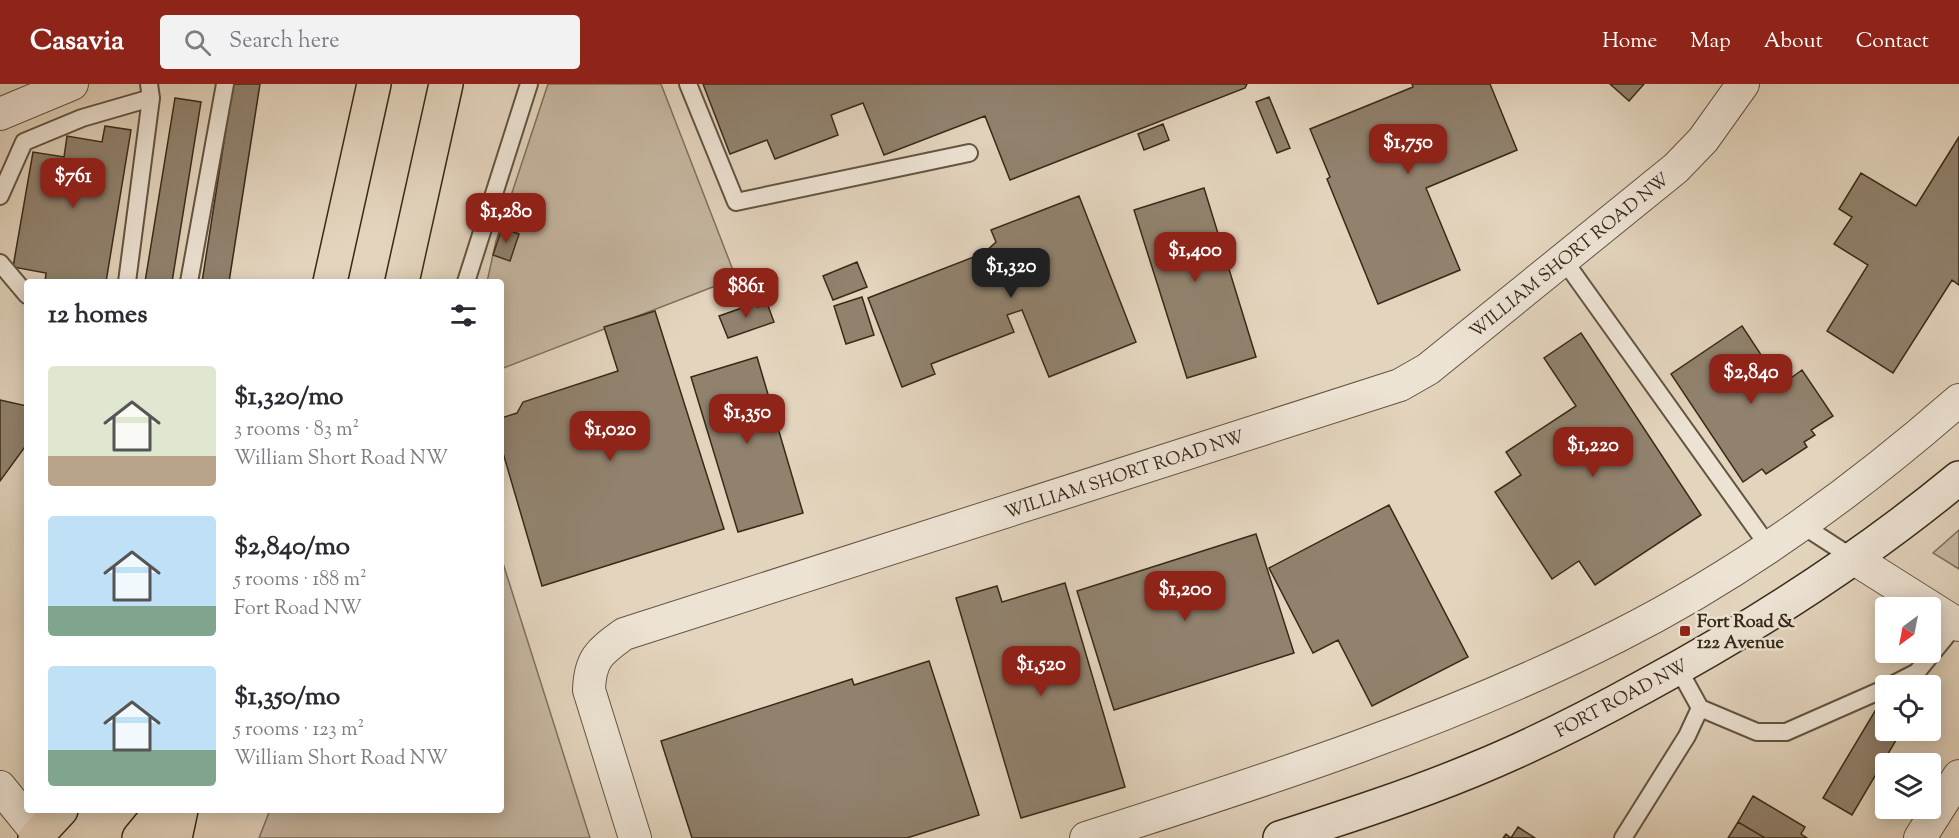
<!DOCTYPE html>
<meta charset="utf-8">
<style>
body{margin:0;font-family:"Sorts Mill Goudy",serif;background:#f2f2f3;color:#2b2b33;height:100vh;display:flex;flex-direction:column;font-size:22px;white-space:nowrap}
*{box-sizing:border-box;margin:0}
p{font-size:20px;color:#7c7c81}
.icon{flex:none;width:33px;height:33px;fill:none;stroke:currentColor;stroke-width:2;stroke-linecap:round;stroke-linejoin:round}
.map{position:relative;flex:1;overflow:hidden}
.side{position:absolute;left:24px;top:195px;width:480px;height:534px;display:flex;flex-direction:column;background:#fff;border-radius:6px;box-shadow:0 3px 15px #0003}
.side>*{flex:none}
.needle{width:39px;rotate:212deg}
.tools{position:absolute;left:1875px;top:513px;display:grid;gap:12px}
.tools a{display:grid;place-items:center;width:66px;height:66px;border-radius:6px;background:#fff;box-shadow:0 3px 15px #0003;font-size:30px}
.price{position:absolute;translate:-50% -51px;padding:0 14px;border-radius:12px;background:#8f2418;color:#fff;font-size:20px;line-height:39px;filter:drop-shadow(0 2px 3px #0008)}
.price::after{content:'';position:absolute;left:50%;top:36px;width:18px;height:14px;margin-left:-9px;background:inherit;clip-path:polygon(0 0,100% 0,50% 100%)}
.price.selected{background:#222;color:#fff}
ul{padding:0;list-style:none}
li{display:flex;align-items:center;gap:18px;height:150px;padding:0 24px}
li span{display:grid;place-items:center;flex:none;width:168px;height:120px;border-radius:6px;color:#555}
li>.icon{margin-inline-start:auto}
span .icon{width:72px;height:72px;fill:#fffc;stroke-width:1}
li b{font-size:26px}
h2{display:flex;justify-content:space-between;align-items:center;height:72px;padding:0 24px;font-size:26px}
header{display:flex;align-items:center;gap:36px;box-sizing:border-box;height:84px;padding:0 30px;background:#8f2418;color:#fff}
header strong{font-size:28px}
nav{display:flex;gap:33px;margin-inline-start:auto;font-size:21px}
.search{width:420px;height:54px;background:#f2f2f3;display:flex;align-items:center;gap:15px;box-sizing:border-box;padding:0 21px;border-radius:6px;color:#7c7c81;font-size:22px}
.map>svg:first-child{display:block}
.green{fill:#c6b7a1;stroke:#7f705c;stroke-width:1.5}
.building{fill:#91826e;stroke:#382a18;stroke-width:1.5}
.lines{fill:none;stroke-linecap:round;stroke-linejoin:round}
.lane-casing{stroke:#635441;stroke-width:20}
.street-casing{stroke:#635441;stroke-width:34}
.secondary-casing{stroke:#382a18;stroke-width:36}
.primary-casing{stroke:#382a18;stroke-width:36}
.lane{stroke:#ede3d4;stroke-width:16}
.street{stroke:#ede3d4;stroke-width:32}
.secondary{stroke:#ede3d4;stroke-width:33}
.primary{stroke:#e3d4bd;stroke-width:33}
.poi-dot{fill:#8f2418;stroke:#ede3d4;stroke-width:2}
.labels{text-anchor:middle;stroke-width:5;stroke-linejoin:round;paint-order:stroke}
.street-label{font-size:18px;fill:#382a18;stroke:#ede3d4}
.poi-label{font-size:18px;font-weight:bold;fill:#382a18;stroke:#ede3d4;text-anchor:start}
</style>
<header>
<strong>Casavia</strong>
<div class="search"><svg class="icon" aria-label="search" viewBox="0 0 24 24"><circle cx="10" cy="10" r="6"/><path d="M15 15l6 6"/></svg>Search here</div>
<nav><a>Home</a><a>Map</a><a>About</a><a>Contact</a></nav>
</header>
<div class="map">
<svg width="1959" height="754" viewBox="0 0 1959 754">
<rect width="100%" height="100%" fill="#e3d4bd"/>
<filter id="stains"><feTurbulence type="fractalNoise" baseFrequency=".00333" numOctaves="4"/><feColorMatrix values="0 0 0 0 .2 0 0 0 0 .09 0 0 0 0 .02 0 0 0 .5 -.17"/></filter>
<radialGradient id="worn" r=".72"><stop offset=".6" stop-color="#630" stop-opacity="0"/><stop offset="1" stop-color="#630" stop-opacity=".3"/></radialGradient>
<path class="green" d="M 548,0 L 661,0 L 736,194 L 501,285 L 501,198 L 487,198 L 496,157 Z
M 1959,446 L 1959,485 L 1933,469 Z
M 501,473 L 590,754 L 259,754 L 270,726 L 501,726 Z"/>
<path class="building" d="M 233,0 L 260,0 L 229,198 L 202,198 Z
M 703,0 L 1247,0 L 1245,4 L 1010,96 L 985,32 L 884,71 L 863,19 L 831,31 L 838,51 L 775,75 L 767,56 L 730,70 Z
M 1412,0 L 1490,0 L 1517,66 L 1426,104 L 1460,186 L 1378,220 L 1327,95 L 1330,93 L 1310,45 L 1413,3 Z
M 1610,0 L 1644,0 L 1629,17 Z
M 1269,13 L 1290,64 L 1277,69 L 1256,18 Z
M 175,14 L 201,18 L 172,198 L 145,198 Z
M 1163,40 L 1169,56 L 1144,66 L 1138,50 Z
M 105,42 L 131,46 L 106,198 L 45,198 L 46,189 L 13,183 L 33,68 L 64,73 L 67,52 L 102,58 Z
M 1959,53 L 1959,201 L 1952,196 L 1893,289 L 1827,247 L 1868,181 L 1834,160 L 1852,133 L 1839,125 L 1861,89 L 1916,122 Z
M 1204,104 L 1256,273 L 1187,294 L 1134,126 Z
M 1079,112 L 1136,258 L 1049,293 L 1022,226 L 1007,231 L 1014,248 L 931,280 L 935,290 L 902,303 L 868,214 L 984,169 L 996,158 L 991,146 Z
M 502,144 L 519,150 L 510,177 L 493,171 Z
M 857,178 L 867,203 L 833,216 L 823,192 Z
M 862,213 L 874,251 L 846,260 L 834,222 Z
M 756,219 L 758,223 L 767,219 L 774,238 L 728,254 L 719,232 Z
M 655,227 L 724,445 L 542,502 L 501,362 L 501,334 L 517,329 L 523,318 L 618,287 L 604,243 Z
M 1742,242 L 1781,301 L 1802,286 L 1833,332 L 1811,346 L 1815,351 L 1804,358 L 1807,363 L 1766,390 L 1762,385 L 1743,398 L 1671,290 Z
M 1581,249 L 1701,431 L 1595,501 L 1579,477 L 1552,495 L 1495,408 L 1521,391 L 1506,368 L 1576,322 L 1544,274 Z
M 757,273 L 803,429 L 738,448 L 691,293 Z
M 0,316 L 27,322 L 27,360 L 0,397 Z
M 1389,421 L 1468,573 L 1372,622 L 1338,556 L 1313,569 L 1269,484 Z
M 1256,450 L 1294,569 L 1114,626 L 1077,507 Z
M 1065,499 L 1125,703 L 1021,734 L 956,514 L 997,502 L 1002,518 Z
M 929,577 L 979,731 L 907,754 L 692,754 L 661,657 L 852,595 L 854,601 Z
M 1878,622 L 1886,627 L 1886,646 L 1902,646 L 1852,731 L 1823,714 Z
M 1753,712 L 1805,743 L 1801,750 L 1807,754 L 1765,754 L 1738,738 Z
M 1738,738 L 1765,754 L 1728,754 Z
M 1518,743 L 1535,754 L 1503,754 L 1506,750 L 1511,754 Z"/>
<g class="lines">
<g class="lane-casing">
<path id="lane" d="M 688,0 L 736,118 L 969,69
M 0,112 L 24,58 L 82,34 L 151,14 L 149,0
M 1563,175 L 1769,463
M 0,179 L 27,211
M 127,198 L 151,14
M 189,198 L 225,0
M 466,198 L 529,0
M 1802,441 L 1853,474
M 1678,584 L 1700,624 L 1757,648 L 1786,648 L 1886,604
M 1890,602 L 1917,588 L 1956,540
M 1623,754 L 1687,652 L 1700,624"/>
</g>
<g class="street-casing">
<path id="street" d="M 0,30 L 72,0
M 1853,474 L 1959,541
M 0,703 L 39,751
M 635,754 L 589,606 C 590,575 599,568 624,550 L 1400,301 L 1428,285 L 1676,84 L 1703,56 L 1743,0
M 1086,754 C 1267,696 1448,638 1618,552 C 1741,490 1855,407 1959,316
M 1920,754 L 1959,692"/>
</g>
<g class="secondary-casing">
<path id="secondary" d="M 1280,754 C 1345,733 1410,712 1473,686 C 1532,662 1589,633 1645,602 C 1756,542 1862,474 1959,394"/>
</g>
<g class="primary-casing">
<path id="primary" d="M 330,198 L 374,0
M 402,198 L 446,0
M 35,754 L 61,726
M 139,754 L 162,726
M 175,754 L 181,726"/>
</g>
<use href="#lane" class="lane"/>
<use href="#street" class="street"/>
<use href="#secondary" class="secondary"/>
<use href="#primary" class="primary"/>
</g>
<rect class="poi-dot" x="1679" y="541" width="12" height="12" rx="3"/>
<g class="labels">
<g class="street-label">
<text transform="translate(1569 171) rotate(-39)" y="6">WILLIAM SHORT ROAD NW</text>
<text transform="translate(1124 390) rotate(-18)" y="6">WILLIAM SHORT ROAD NW</text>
<text transform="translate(1621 614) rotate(-28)" y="6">FORT ROAD NW</text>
</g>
<g class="poi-label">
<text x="1697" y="543">Fort Road &amp;<tspan x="1697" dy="21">122 Avenue</tspan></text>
</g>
</g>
<rect width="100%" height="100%" filter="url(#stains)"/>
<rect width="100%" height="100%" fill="url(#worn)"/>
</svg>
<div class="tools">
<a><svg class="needle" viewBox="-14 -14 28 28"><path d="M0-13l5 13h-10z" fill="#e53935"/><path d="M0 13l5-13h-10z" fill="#7c7c81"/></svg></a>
<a><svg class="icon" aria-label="locate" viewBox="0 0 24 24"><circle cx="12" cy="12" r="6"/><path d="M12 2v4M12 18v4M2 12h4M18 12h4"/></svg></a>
<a><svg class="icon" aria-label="layers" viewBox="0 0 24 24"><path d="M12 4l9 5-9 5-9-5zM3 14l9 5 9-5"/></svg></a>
</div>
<b class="price" style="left:1408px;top:91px">$1,750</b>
<b class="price" style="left:73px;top:125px">$761</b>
<b class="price" style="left:506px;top:160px">$1,280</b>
<b class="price" style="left:1195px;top:199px">$1,400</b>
<b class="price selected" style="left:1011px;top:215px">$1,320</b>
<b class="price" style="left:746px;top:235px">$861</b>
<b class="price" style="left:1751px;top:321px">$2,840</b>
<b class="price" style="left:747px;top:361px">$1,350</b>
<b class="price" style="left:610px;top:378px">$1,020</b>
<b class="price" style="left:1593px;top:394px">$1,220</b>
<b class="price" style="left:1185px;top:538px">$1,200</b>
<b class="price" style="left:1041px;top:613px">$1,520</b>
<section class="side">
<h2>12 homes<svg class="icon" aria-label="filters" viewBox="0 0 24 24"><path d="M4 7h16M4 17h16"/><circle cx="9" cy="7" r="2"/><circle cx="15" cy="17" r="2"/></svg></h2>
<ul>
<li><span style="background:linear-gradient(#dfe7d0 75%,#b9a48a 0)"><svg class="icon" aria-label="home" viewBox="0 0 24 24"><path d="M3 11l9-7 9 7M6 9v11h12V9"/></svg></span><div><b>$1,320/mo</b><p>3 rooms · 83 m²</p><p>William Short Road NW</p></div></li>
<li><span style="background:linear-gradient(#bfe0f5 75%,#7fa58c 0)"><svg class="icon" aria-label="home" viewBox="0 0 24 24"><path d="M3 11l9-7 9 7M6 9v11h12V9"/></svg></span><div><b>$2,840/mo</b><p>5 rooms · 188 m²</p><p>Fort Road NW</p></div></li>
<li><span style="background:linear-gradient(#bfe0f5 70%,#7fa58c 0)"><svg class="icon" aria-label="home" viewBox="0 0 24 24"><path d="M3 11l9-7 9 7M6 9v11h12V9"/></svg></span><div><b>$1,350/mo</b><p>5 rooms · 123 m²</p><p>William Short Road NW</p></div></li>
</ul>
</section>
</div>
